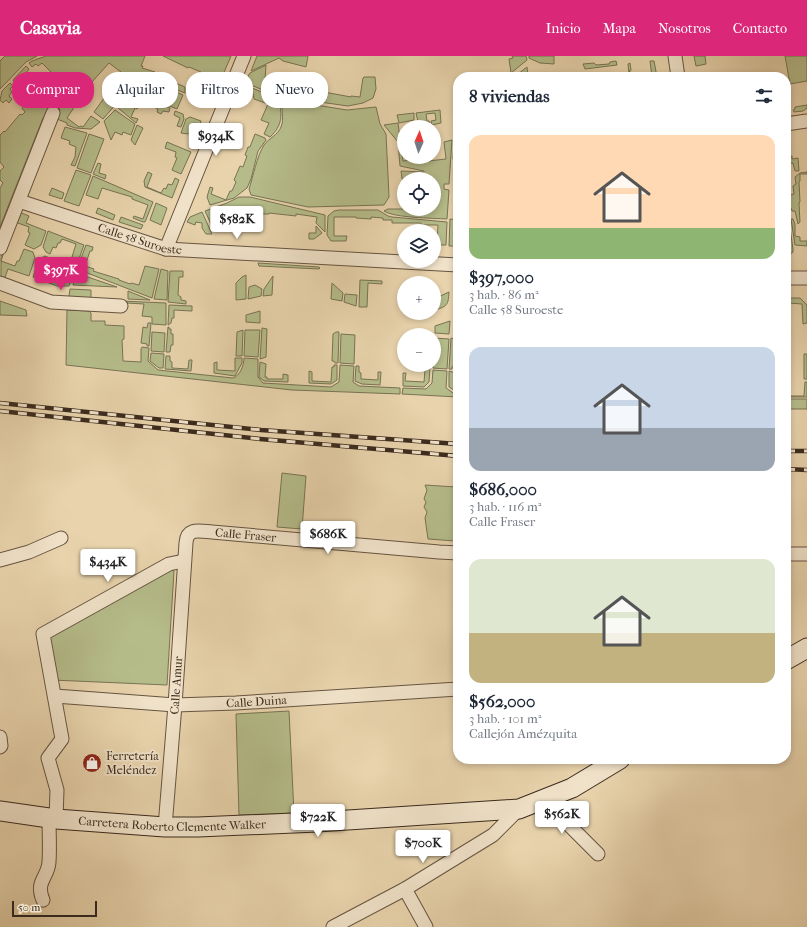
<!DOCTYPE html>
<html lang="es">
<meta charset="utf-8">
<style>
body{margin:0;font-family:"IM FELL French Canon",serif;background:#f2f2f3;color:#1f2937;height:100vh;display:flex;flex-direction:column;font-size:15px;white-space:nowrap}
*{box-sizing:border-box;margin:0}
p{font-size:13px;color:#747a83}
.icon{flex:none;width:22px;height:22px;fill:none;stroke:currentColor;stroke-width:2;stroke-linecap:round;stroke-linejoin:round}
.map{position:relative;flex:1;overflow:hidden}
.sheet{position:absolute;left:453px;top:16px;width:338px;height:692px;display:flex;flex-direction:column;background:#fff;border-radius:16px;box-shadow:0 2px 6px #0003}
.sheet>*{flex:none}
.banner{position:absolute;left:12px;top:16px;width:380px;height:36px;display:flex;gap:8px}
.needle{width:26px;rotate:3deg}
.fabs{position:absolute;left:397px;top:64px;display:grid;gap:8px}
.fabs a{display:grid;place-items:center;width:44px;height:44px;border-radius:50%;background:#fff;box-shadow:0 2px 6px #0003;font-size:20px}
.scale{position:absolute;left:12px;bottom:10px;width:85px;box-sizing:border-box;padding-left:4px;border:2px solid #3b2a1d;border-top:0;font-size:11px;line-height:14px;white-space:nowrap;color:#3b2a1d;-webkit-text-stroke:3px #f0e2c9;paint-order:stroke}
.price{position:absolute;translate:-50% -34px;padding:0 9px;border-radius:4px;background:#fff;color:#222;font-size:13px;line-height:26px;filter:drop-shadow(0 1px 2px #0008)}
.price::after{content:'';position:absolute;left:50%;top:24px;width:12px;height:9px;margin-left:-6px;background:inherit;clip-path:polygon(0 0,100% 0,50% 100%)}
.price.selected{background:#db2777;color:#fff}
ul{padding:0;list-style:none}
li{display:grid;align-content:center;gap:8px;height:212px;padding:0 16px}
li span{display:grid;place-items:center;height:124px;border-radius:12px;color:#555}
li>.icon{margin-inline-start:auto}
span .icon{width:72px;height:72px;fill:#fffc;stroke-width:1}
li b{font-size:17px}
h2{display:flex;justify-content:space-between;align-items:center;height:48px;padding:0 16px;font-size:17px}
.tag{padding:0 14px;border-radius:16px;background:#fff;box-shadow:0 2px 6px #0003;font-size:14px;line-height:36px}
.tag.selected{background:#db2777;color:#fff}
header{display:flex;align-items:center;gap:24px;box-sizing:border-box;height:56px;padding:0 20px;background:#db2777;color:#fff}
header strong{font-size:19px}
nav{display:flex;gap:22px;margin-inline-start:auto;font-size:14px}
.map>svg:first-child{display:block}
.green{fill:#b5bc8a;stroke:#787354}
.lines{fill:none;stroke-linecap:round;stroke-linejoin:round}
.street-casing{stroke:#665441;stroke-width:15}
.secondary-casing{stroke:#3b2a1d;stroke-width:21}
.street{stroke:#f0e2c9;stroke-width:13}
.secondary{stroke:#f0e2c9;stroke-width:19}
.rail-casing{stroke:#3b2a1d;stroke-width:4.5}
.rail{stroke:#f0e2c9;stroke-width:3;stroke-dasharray:9;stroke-linecap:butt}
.labels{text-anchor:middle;stroke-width:3.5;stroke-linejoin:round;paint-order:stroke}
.street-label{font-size:12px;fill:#3b2a1d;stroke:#f0e2c9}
.poi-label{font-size:12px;fill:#3b2a1d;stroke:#f0e2c9;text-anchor:start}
</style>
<header>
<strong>Casavia</strong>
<nav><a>Inicio</a><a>Mapa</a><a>Nosotros</a><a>Contacto</a></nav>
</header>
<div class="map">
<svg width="807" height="871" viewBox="0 0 807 871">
<rect width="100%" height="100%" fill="#e8d3ac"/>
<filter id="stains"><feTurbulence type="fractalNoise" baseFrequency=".005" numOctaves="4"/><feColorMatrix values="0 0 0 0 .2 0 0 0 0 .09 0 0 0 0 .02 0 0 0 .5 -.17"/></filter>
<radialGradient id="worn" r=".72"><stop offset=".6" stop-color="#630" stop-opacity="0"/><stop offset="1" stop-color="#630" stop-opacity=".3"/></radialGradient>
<path class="green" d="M 5,0 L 37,0 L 26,6 L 0,33 L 0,5 Z
M 46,0 L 145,0 L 141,10 L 143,10 L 142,12 L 155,16 L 154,21 L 155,21 C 151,30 132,36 124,39 L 116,34 L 114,29 L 122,19 L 120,18 L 121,16 L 109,7 L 92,26 L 93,27 L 73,52 L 73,53 L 67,62 L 79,71 L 81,70 L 83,71 L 91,60 L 100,66 L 91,73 L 75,72 L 67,69 L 67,67 L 57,63 L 60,53 L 52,50 L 43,62 L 0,171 L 0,132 L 3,127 L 0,124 L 0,115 L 4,111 L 0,106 L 0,79 L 4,75 L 5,76 L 20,58 L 22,59 L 25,56 L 22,52 L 25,48 L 24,47 L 42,32 L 41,30 L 49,22 L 51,23 L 54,19 L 42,7 L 38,10 L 36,8 L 32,11 L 29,7 L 32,5 Z
M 163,0 L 231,0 L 213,42 C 205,47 194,41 186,38 L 191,31 L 203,37 L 204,35 L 206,36 L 211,22 L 201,17 L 201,16 L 189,11 L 188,12 Z
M 257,0 L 308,0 L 306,11 L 283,5 L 279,2 L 251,15 Z
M 512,0 L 526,0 L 527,4 L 511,17 L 509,3 L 513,2 Z
M 529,0 L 554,0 L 554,8 L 540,7 L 529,2 Z
M 694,0 L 705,0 L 706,8 L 696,10 Z
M 785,0 L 807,0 L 807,25 L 790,28 Z
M 616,5 L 617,9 L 585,13 L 583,8 L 594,7 L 596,9 L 609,8 L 610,6 Z
M 650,5 L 654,5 L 657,21 L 652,21 Z
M 630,7 L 631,14 L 629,15 L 630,16 L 634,17 L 634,21 L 620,21 L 621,19 L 629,18 L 628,8 Z
M 266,9 L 265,24 L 277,26 L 277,29 L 292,31 L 293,28 L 303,30 L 303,34 L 312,35 L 312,36 L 323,38 L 324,36 L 351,41 L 351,40 L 360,41 L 363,22 L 364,21 L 375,21 L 376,33 L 373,42 L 363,47 L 348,50 L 277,40 L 251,29 L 248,20 L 250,17 Z
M 26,10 L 29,13 L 26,17 L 28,20 L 22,26 L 19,24 L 15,27 L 13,24 Z
M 527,11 L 528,21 L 514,21 Z
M 159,20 L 185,31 L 185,37 L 155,25 Z
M 10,27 L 13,30 L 10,33 L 12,36 L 9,40 L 12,43 L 9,47 L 6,44 L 3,47 L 0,44 L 2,35 Z
M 155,27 L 183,39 L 177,53 L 150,42 Z
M 252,32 L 279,43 C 282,59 283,69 270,81 L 264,78 L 269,67 L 261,64 L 268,48 L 254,43 Z
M 110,34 L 115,36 L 122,41 L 103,63 L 94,56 Z
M 134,38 L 150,44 L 148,48 L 140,46 L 137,53 L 135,52 L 131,61 L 138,63 L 136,67 L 117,51 L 124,41 Z
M 285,44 L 347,54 L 376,51 L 380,68 L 386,78 L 389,141 L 384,149 L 308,151 L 251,139 L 249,133 C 253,121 257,100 264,89 C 269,82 278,79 281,71 C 285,63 279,51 285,44 Z
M 156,46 L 170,52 L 169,56 L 163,55 L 161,58 L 157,56 L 158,53 L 154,51 Z
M 807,49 L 807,52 L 803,55 L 794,56 L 793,54 L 795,53 L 795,51 Z
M 115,54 L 135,68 L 131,79 L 123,76 L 122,79 L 115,76 L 111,84 L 104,65 Z
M 440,54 L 441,67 L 432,69 L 431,65 L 436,64 L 435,57 L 426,58 L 427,65 L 429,65 L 430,69 L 419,70 L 416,57 Z
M 175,55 L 183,58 L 184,63 L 181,71 L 177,70 L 180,62 L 174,59 Z
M 414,57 L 414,64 L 399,67 L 397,59 Z
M 190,61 L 201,65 L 199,71 L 193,69 L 190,76 L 188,78 L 181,77 L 186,63 Z
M 398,67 L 403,105 L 419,103 L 419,106 L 446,103 L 444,86 L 452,84 L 449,128 L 444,128 L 444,133 L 449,134 L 447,163 C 432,162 395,162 384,155 L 388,153 L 434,153 L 434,123 L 402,123 L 401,115 L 424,116 L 424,115 L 400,110 L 398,86 L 384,69 Z
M 137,69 L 143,72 L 135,89 L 131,84 Z
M 65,71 L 87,77 L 75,110 L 71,109 L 75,101 L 76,91 L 69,88 L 70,85 L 61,82 Z
M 89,78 L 104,83 L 91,117 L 77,112 Z
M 255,78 L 265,82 L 266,84 L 258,95 L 251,123 L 247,132 L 234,142 L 210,149 L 207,141 L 210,131 L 213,132 L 211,138 L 226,144 L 230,135 L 232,135 L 236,126 L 234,124 L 240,110 L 243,111 L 247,100 L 245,99 L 248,91 L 250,91 Z
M 167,86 L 191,96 L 181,118 L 172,114 L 177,102 L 175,101 L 176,96 L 165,92 Z
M 454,86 L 458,89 L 458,102 L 453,103 Z
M 792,100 L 792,103 L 798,102 L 799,115 L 795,115 L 793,107 L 786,108 L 786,101 Z
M 98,107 L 101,108 L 99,117 L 106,119 L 105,123 L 93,118 Z
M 76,114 L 91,119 L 79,150 L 64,145 Z
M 148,116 L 152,118 L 147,131 L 161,137 L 164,132 L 166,133 L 168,128 L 172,129 L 175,122 L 179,124 L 172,142 L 145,131 L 144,125 Z
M 807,116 L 807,118 L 800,118 L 800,125 L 799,126 L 800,146 L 799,147 L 800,166 L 798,168 L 795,155 L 792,155 L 790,150 L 790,139 L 794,138 L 793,130 L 796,128 L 795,121 L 800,117 Z
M 93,120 L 153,146 L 145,166 L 143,166 L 133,162 L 134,160 L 143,163 L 148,149 L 132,143 L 132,141 L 102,132 L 98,143 L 86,139 Z
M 52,132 L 64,137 L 62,143 L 49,139 Z
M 239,141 L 250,141 L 325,159 L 325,176 L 316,167 L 317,161 L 296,158 L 296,160 L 269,157 L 269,158 L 259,158 L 259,161 L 231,158 L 230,160 L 213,159 L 212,170 L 205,155 L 227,147 Z
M 156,147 L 167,152 L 161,169 L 150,164 Z
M 98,152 L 115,159 L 113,164 L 96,157 Z
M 339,154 L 378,154 L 388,160 L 392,161 L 447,166 L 446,189 L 437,189 L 438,169 L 421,169 L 421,167 L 392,167 L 392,164 L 383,164 L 383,162 L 371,161 L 371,163 L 356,162 L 356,161 L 334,161 L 334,180 L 347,180 L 346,185 L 331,185 L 327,179 L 328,160 L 334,155 Z
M 19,156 L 29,160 L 26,167 L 46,175 L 41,189 L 34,193 L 25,189 L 30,177 L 28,176 L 29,171 L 15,166 Z
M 202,156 L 212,178 L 206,178 L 202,172 L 202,167 L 196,166 L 195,169 L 187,166 L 190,161 Z
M 121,161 L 143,169 L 141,173 L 119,166 Z
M 450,163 L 458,164 L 458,190 L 449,190 Z
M 791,163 L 793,163 L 795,168 L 795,180 L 800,181 L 800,185 L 807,185 L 807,190 L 795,189 Z
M 316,170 L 322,177 L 314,183 L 309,183 L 309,177 L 316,177 Z
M 786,172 L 790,172 L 793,193 L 793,196 L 786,202 L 786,192 L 788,191 Z
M 48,175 L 84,189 L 69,230 L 57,230 L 33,221 L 39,203 L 45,200 L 52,203 L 48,216 L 50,217 L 48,222 L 62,226 L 67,214 L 69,215 L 74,202 L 72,201 L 76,188 L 62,183 L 60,187 L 58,187 L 56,192 L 53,191 L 50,198 L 46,196 L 43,191 Z
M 86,189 L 93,191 L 92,195 L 90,195 L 85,210 L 94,213 L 93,215 L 119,223 L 119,224 L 130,228 L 131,227 L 139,229 L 145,210 L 159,213 L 152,242 L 77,213 Z
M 4,193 L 5,193 L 1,205 L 15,210 L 17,205 L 19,205 L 24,193 L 33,196 L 35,202 L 29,220 L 8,213 L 4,224 L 1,221 L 1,201 Z
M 258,207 L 319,211 L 320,212 L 319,213 L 259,210 Z
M 161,213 L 168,215 L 167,244 L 154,243 Z
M 170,215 L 183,215 L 183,221 L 179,221 L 178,239 L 181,241 L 181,244 L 186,245 L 186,248 L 168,246 Z
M 76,217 L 117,231 L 73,229 Z
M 246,219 L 246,243 L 236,244 L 236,227 L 242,221 Z
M 273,220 L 272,239 L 263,240 L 264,233 Z
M 360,224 L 382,225 L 382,228 L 368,227 L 367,251 L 359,251 Z
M 332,227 L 343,237 L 342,245 L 331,243 Z
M 255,229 L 262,233 L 261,240 L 248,243 L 249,231 Z
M 70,233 L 91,234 L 91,241 L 89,242 L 71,242 L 69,240 Z
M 128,235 L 150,244 L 128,243 Z
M 449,236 C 448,249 448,250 435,254 L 436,242 Z
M 345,238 L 357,239 L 356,250 L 344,246 Z
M 788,242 L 800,242 L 807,249 L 807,267 L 803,268 L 802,248 L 788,247 Z
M 0,245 L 26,254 L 27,260 L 0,259 Z
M 121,245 L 166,247 L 166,269 L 152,268 L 152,261 L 142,260 L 144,248 L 126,247 Z
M 169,249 L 192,250 L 192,255 L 174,254 L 174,262 L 172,262 L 171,267 L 168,269 Z
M 67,254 L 89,255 L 91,257 L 91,265 L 105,265 L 105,269 L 124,270 L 124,283 L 122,284 L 123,305 L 141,306 L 141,293 L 142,291 L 149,292 L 148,305 L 158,314 L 233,322 C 240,320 244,309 244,302 L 258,303 L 258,321 L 263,327 L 331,331 L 339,326 L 340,309 L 354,310 L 353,326 L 359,330 L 400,332 L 400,338 L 292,334 L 66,309 Z
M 260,255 L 260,267 L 246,266 L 246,259 Z
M 450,265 L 449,278 L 435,277 L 435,270 Z
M 148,267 L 151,267 L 149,290 L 147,290 L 147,288 L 141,287 L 143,271 L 147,272 Z
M 168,271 L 169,271 L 169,273 L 171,273 L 171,278 L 173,278 L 173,289 L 171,289 L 170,296 L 166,296 Z
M 262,272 L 267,273 L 266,301 L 260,303 Z
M 243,274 L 242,300 L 236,300 L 237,276 Z
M 245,274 L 260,274 L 258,301 L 244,300 Z
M 152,276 L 165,277 L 164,296 L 151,295 Z
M 336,276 L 339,276 L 338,307 L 335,307 L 334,305 L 332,305 L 333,278 Z
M 341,278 L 355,279 L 354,308 L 340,307 Z
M 434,282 L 449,283 L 447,313 L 433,312 L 433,309 L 434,309 Z
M 451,282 L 456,284 L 455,311 L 452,311 L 452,313 L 449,313 Z
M 151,297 L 164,298 L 163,312 L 159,312 L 150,305 Z
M 804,298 L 807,298 L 807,323 L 804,323 Z
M 166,300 L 170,300 L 170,305 L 172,306 L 172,312 L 188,313 L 189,304 L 192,304 L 191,315 L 165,313 Z
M 235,302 L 242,302 L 242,307 L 235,320 L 214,317 L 214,307 L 217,306 L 217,314 L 235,315 Z
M 260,306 L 266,308 L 265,321 L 267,321 L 267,323 L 283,323 L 283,318 L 288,319 L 288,326 L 264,325 L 259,321 Z
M 334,309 L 337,309 L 337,324 L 331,328 L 309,327 L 309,315 L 312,316 L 312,325 L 331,326 L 332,311 L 334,311 Z
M 356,310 L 359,310 L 359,316 L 361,317 L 361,323 L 378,324 L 378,316 L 381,316 L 380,329 L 362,328 L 355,325 Z
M 428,312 L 430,312 L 429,326 L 424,331 L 403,330 L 403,317 L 406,317 L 405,325 L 424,326 L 425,314 L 428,314 Z
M 433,314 L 447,315 L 446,332 L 453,337 L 458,337 L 458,341 L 402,338 L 403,332 L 426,333 L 432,327 Z
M 449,315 L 455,317 L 454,332 L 458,333 L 458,334 L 454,334 L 449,331 Z
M 805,326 L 807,326 L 807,341 L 786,341 L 786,340 L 804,340 Z
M 786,343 L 807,343 L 807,353 L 786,353 Z
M 282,417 L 306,420 L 302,473 L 277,471 Z
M 425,429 L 456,431 C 455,449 458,466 455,485 L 428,483 L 425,462 L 427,456 L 424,451 L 426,446 L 424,443 L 427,434 Z
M 171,512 L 174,515 L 167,629 L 52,624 L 45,579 Z
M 289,655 L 294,757 L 239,759 L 236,658 Z"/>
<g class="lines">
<g class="street-casing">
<g id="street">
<path d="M 675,0 L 678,21"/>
<path d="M 786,68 L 807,65"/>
<path id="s1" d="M 19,145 L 166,193 L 458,209"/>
<path d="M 0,192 L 53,57"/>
<path d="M 166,193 L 244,0"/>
<path d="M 786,222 L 807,222"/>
<path d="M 0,227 L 51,246 L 121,250"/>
<path d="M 786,498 L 807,498"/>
<path d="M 0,504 L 29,496 L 61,482"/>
<path id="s2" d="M 55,640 L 175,649 L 236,647 L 458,633"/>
<path d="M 0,681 L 1,690 L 0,691"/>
<path d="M 546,742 L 555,755 L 598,798"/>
<path d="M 56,763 L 57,734 L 48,702 L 62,683 L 43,578 L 169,508 L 184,505"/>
<path id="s3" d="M 165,771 L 175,649 L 186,487 C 187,471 200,475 212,476 L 439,496 L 458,497"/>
<path d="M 405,833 L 426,871"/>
<path d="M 43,844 C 35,825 48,822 49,806 C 50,791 49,777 49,762"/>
<path d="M 333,871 L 405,833 L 493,779 L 519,753"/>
</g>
</g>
<g class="secondary-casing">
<g id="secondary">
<path d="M 786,604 L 807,592"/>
<path id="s4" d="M 0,755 L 56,763 L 165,771 L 198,771 L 317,766 L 519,753 L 572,732 L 620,703"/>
</g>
</g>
<use href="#street" class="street"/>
<use href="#secondary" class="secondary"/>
<g class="rail-casing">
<path id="rail" d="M 0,347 L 261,374 L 458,388
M 0,355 L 260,383 L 458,400
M 786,395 L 807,395
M 786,413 L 807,414"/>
</g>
<use href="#rail" class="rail"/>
</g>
<defs>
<g id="shop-disc" transform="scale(1)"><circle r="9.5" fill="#8f2418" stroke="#f0e2c9"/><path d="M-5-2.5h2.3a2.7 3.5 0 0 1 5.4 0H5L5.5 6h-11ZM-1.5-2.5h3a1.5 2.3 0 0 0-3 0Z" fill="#fff"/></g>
</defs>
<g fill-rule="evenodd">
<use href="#shop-disc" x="92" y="707"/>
</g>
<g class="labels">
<g class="street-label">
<text dy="4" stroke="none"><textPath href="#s1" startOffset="127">Calle 58 Suroeste</textPath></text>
<text dy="4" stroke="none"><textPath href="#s3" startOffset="352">Calle Fraser</textPath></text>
<text dy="4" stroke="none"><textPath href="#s3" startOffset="142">Calle Amur</textPath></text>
<text dy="4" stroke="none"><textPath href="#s2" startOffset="202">Calle Duina</textPath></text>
<text dy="4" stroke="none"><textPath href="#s4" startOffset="173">Carretera Roberto Clemente Walker</textPath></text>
</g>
<g class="poi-label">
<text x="106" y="704">Ferretería<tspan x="106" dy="14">Meléndez</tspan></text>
</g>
</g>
<rect width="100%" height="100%" filter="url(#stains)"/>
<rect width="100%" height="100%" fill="url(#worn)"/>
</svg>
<div class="fabs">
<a><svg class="needle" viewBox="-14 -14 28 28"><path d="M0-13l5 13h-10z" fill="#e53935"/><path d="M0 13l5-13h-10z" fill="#747a83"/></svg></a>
<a><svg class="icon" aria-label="locate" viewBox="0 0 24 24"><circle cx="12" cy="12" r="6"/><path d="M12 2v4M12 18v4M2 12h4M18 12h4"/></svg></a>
<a><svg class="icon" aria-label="layers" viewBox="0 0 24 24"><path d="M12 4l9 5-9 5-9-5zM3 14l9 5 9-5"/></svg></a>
<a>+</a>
<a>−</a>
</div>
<div class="scale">50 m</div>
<b class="price" style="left:216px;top:101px">$934K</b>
<b class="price" style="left:237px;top:184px">$582K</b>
<b class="price selected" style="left:61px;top:235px">$397K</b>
<b class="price" style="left:328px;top:499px">$686K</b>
<b class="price" style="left:108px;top:527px">$434K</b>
<b class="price" style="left:562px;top:779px">$562K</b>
<b class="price" style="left:318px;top:782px">$722K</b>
<b class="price" style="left:423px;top:808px">$700K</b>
<div class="banner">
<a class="tag selected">Comprar</a>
<a class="tag">Alquilar</a>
<a class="tag">Filtros</a>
<a class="tag">Nuevo</a>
</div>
<section class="sheet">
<h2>8 viviendas<svg class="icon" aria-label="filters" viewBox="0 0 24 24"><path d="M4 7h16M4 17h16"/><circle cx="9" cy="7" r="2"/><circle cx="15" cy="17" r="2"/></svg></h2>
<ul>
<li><span style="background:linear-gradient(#ffd9b3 75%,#8fb573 0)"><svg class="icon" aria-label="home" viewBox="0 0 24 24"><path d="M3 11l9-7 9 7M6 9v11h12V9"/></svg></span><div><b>$397,000</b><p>3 hab. · 86 m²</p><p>Calle 58 Suroeste</p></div></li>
<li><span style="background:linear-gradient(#c9d6e8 65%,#9aa5b1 0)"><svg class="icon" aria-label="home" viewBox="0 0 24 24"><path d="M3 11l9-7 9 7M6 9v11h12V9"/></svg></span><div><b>$686,000</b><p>3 hab. · 116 m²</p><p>Calle Fraser</p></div></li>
<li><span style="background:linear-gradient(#dfe7d0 60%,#c2b280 0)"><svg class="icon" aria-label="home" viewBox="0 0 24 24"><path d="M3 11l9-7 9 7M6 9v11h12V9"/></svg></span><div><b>$562,000</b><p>3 hab. · 101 m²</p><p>Callejón Amézquita</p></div></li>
</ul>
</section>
</div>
